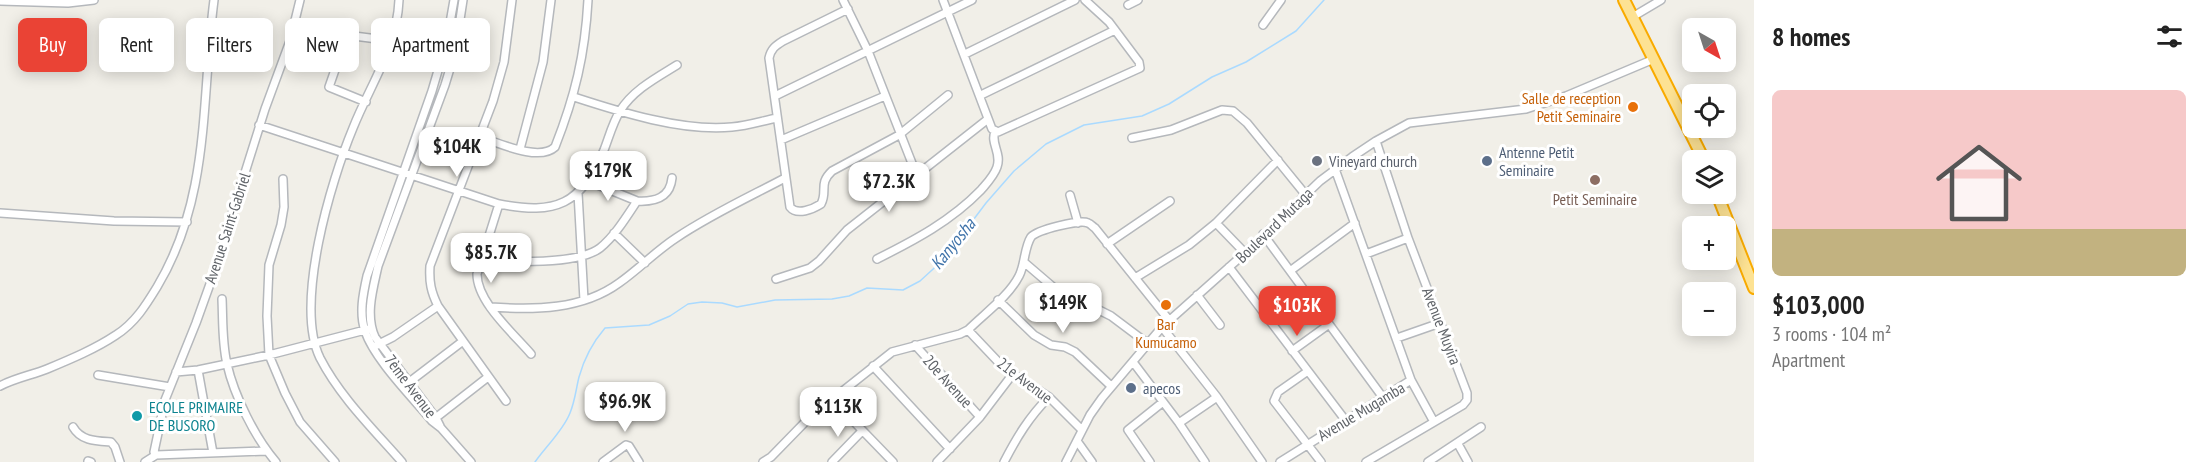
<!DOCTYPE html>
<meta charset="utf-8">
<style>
body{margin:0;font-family:"PT Sans Narrow",sans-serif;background:#f6f6f6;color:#222;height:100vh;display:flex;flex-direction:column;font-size:22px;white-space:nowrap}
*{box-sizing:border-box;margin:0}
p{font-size:20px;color:#767676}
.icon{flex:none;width:33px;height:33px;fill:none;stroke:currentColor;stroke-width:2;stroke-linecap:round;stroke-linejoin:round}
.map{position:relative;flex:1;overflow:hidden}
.panel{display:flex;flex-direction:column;background:#fff;width:450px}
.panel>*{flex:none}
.banner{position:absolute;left:18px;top:18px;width:570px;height:54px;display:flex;gap:12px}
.needle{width:39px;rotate:141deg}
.controls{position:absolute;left:1682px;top:18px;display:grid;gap:12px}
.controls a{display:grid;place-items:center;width:54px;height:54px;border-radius:9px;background:#fff;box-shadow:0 3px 15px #0003;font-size:30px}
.price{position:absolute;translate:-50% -51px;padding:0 14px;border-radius:12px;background:#fff;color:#222;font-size:20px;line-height:39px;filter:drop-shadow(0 2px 3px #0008)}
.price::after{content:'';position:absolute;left:50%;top:36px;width:18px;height:14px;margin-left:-9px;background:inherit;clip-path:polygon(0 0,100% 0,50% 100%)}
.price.active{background:#ea4335;color:#fff}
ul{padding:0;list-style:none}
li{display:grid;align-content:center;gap:12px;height:318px;padding:0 18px}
li span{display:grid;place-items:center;height:186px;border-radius:9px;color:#555}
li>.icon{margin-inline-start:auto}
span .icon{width:108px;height:108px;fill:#fffc;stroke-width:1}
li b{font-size:26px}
h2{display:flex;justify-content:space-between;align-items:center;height:72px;padding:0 18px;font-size:26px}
.tag{padding:0 21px;border-radius:9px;background:#fff;box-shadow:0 3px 15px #0003;font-size:21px;line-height:54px}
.tag.active{background:#ea4335;color:#fff}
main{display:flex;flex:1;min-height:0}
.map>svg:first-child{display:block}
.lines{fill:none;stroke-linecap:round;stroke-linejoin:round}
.stream{stroke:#aadaff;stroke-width:1.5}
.minor-casing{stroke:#b5b8bc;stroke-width:10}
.highway-casing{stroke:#f9ab00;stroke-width:14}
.minor{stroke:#fff;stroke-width:7}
.highway{stroke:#fde293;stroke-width:10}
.food-dot{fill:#e8710a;stroke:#fff;stroke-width:2}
.worship-dot{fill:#6b7280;stroke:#fff;stroke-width:2}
.service-dot{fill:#5c6f8a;stroke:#fff;stroke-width:2}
.education-dot{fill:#8d6e63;stroke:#fff;stroke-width:2}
.culture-dot{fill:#0f9aa8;stroke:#fff;stroke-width:2}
.labels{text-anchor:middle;stroke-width:6;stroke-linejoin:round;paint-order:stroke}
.food-label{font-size:16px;fill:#c56008;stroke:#fff;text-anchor:end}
.service-label{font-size:16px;fill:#4e5e75;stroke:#fff;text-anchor:start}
.worship-label{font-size:16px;fill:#5b616d;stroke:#fff;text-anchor:start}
.education-label{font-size:16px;fill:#785e54;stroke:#fff}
.street-label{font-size:16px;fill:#5f6368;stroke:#fff}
.culture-label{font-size:16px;fill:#0d838f;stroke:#fff;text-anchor:start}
.water-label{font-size:18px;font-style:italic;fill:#4174aa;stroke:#fff}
</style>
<main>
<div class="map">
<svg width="1754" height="462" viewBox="0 0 1754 462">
<rect width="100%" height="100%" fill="#f1efe8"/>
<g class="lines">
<path class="stream" d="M 535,462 C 546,446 563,431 570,413 C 575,401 576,389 579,377 C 584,359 593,342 605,328 L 649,325 L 670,316 L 688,304 L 702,302 L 722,303 L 737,307 L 775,300 L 832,299 L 849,296 L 867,288 L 903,290 L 920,281 L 943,260 L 986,203 L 1014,171 L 1046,144 L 1084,125 L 1142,116 L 1169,104 L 1212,77 L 1246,62 L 1296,31 L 1324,0"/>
<g class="minor-casing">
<path id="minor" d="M 399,0 C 397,48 370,85 353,128 C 331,181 294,304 320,358 C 340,397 374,430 402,462
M 454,0 L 447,40 L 432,91 L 367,276 C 363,294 359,313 365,331 C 374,359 413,398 432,421 L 441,428 L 471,462
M 843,0 L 868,51 L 917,176
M 943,0 L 992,129 L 998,132 L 1140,68 L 1139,62 L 1109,22 L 1085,0
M 0,1 L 68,3 L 94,0
M 1128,5 L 1138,0
M 848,9 L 783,41 C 775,46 771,49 769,58 L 790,207 C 797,216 813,209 821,204 C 828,191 818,184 832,171 L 899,135 L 948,95
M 1634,16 L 1661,0
M 1263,25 L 1281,0
M 965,54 L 1075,0
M 981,95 L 1115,30
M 775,96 L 972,0
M 574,97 C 620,112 683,132 732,127 C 747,126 762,121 777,118
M 366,102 L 329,87 L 344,44 L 354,36 L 393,41
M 259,125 L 499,204 C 556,215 581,205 604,150 C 609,137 613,122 620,111 C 633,90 656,78 677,65
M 480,137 C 499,143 539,162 555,147 C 575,96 585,55 588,0
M 1132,138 L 1171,130 L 1222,110 L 1233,111 L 1247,123 L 1305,194
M 781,140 L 885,96
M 520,149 L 543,62 L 551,0
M 1335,169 L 1411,380 L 1434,422
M 283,179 L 284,207 L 281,225 L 269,265 L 267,316 L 269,355 L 285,393 L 300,422 L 335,462
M 588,181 L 637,201
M 578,193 L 584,300
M 1070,195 L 1078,223
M 499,204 L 477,274 C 477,302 513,333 531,354
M 0,213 L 114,221 L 187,222
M 1216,223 L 1245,253
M 614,233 L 645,263
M 1263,234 L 1384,399
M 1107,244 L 1170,201
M 1366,254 L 1408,238
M 877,259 C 915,240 951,221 981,190 C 987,183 994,176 997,167 C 1002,153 990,143 995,132
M 482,260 C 510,262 578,265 600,248 C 615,236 627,216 637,201 C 655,202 670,198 672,178
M 1025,263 L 1053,287 L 1111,316 L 1147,343
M 1229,267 L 1346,421
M 1290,271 L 1355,223
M 1135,278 L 1189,245 L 1216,223 L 1278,160
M 776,279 L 810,268 L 819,261 L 847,230 L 988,119
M 1197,295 L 1220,325
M 222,299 C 223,321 222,343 227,364 C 234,395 255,438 276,462
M 998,300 L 1034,335 L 1051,345 L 1065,347 L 1075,352 L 1111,386
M 490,307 C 534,310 582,310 619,283 C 639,269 656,251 676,238 C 710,215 749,197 785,178
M 1162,327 L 1217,397 L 1262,462
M 968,330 L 1004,368 L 1049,397 L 1082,430
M 1397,338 L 1440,323
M 377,345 L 393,337 L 438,306
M 915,345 L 980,417
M 1292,351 L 1328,325
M 1133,362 L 1179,423 L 1205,462
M 873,366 L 950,449
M 198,370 L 213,453
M 1308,371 L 1278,392 L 1274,401 L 1321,462
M 176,372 L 198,370 L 269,355 L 369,329
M 98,375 L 170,387
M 408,383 L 463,341
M 0,386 C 15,378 32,375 47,369 C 71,359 95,349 116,335 C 135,323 146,305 157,287 C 211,197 201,100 214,0
M 832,399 L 893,462
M 506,401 L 438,306 C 431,292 429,282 430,266 L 493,101 L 504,62 L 512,0
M 433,420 L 488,377
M 1179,423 L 1217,397
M 440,426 L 436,418 L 375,337 C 365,315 373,289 378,266 L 445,85 L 455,52 L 463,0
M 73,427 C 81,441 96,441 111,442 L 115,447 L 120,462
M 1077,441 L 1092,462
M 1458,444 L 1468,462
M 156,455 L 154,452 L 165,400 L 196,323 L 210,284 L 265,109 L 290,41 L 300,0
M 88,461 L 91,462
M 145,462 L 156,455 L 266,451
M 603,462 L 626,445 L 629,446 L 639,462
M 763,462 L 771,457 L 810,417 L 892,352 L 960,334 L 968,330 C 984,314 1009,296 1019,276 C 1025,265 1024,248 1031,237 C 1037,230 1080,219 1088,223 C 1091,224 1093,227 1095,228 L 1169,320
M 832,462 L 862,431
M 937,462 L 980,417 L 1012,375
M 1004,462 C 1017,437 1029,417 1049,397
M 1066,462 L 1090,415 L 1102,398 L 1162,327 L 1245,253 L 1320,181 L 1352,157 L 1376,141 L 1409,123 L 1526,109 L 1566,96 L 1654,59
M 1150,462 L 1128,430 L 1163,402
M 1280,462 L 1411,380
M 1366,462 L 1463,405 L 1467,400 L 1467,393 L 1408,238 L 1376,141
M 1428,462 L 1481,427"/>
</g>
<g class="highway-casing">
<path id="highway" d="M 1624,0 L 1704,160
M 1717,194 L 1754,288"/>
</g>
<use href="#minor" class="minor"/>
<use href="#highway" class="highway"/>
</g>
<g class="food-dot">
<circle cx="1633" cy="107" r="6"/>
<circle cx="1166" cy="305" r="6"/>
</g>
<circle class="worship-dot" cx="1317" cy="161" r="6"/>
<g class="service-dot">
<circle cx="1487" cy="161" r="6"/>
<circle cx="1131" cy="388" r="6"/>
</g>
<circle class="education-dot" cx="1595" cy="180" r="6"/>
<circle class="culture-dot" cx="137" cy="416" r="6"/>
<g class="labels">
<g class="food-label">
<text x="1621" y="104">Salle de reception<tspan x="1621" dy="18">Petit Seminaire</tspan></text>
<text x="1166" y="330" text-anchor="middle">Bar<tspan x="1166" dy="18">Kumucamo</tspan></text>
</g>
<g class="service-label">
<text x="1499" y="158">Antenne Petit<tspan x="1499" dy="18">Seminaire</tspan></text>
<text x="1143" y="394">apecos</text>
</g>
<g class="worship-label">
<text x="1329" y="167">Vineyard church</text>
</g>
<g class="education-label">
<text x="1595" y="205">Petit Seminaire</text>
</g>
<g class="street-label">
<text transform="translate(1274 225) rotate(-44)" y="6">Boulevard Mutaga</text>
<text transform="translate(227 228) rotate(-72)" y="6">Avenue Saint-Gabriel</text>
<text transform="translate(1442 326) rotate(69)" y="6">Avenue Muyira</text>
<text transform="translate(1025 380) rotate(37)" y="6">21e Avenue</text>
<text transform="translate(948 381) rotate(48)" y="6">20e Avenue</text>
<text transform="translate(411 386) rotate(53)" y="6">7ème Avenue</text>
<text transform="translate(1361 411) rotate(-31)" y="6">Avenue Mugamba</text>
</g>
<g class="culture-label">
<text x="149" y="413">ECOLE PRIMAIRE<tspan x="149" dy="18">DE BUSORO</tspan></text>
</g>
<g class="water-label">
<text transform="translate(953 244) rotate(-51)" y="6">Kanyosha</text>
</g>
</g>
</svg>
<div class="controls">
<a><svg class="needle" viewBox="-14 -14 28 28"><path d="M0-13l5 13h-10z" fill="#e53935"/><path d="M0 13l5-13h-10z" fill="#767676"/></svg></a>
<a><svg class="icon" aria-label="locate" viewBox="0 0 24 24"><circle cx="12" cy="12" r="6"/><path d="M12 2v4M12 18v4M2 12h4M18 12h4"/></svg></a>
<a><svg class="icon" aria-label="layers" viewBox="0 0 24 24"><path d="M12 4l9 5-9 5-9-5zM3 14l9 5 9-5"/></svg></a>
<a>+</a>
<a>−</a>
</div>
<b class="price" style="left:457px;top:178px">$104K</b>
<b class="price" style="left:608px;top:202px">$179K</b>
<b class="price" style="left:889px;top:213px">$72.3K</b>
<b class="price" style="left:491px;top:284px">$85.7K</b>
<b class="price" style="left:1063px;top:334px">$149K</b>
<b class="price active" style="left:1297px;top:337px">$103K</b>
<b class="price" style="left:625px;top:433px">$96.9K</b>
<b class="price" style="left:838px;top:438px">$113K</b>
<div class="banner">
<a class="tag active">Buy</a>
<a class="tag">Rent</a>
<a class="tag">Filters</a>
<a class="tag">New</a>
<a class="tag">Apartment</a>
</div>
</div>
<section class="panel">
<h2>8 homes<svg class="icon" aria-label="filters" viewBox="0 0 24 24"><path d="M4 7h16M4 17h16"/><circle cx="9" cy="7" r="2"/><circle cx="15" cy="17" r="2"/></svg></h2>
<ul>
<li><span style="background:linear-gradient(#f6c9c9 75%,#c2b280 0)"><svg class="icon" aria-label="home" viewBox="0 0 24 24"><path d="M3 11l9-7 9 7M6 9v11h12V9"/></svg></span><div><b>$103,000</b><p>3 rooms · 104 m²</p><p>Apartment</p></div></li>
</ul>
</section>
</main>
